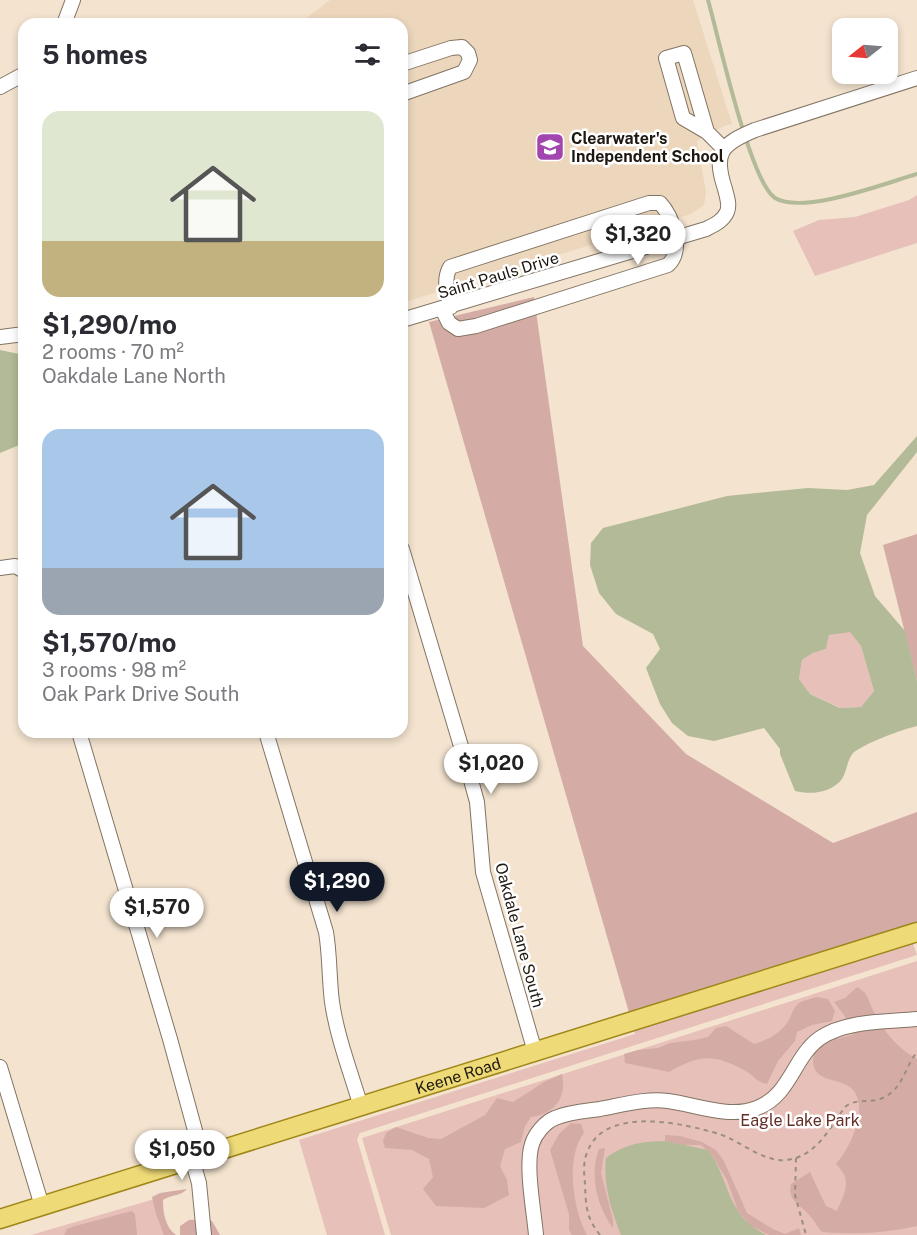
<!DOCTYPE html>
<meta charset="utf-8">
<style>
body{margin:0;font-family:"Public Sans",sans-serif;background:#f2f2f3;color:#2b2b33;height:100vh;display:flex;flex-direction:column;font-size:22px;white-space:nowrap}
*{box-sizing:border-box;margin:0}
p{font-size:20px;color:#7c7c81}
.icon{flex:none;width:33px;height:33px;fill:none;stroke:currentColor;stroke-width:2;stroke-linecap:round;stroke-linejoin:round}
.map{position:relative;flex:1;overflow:hidden}
.details{position:absolute;left:18px;top:18px;width:390px;height:720px;display:flex;flex-direction:column;background:#fff;border-radius:18px;box-shadow:0 3px 9px #0003}
.details>*{flex:none}
.needle{width:39px;rotate:253deg}
.controls{position:absolute;left:832px;top:18px;display:grid;gap:12px}
.controls a{display:grid;place-items:center;width:66px;height:66px;border-radius:12px;background:#fff;box-shadow:0 3px 9px #0003;font-size:30px}
.price{position:absolute;translate:-50% -51px;padding:0 14px;border-radius:21px;background:#fff;color:#222;font-size:20px;line-height:39px;filter:drop-shadow(0 2px 3px #0008)}
.price::after{content:'';position:absolute;left:50%;top:36px;width:18px;height:14px;margin-left:-9px;background:inherit;clip-path:polygon(0 0,100% 0,50% 100%)}
.price.active{background:#111827;color:#fff}
ul{padding:0;list-style:none}
li{display:grid;align-content:center;gap:12px;height:318px;padding:0 24px}
li span{display:grid;place-items:center;height:186px;border-radius:18px;color:#555}
li>.icon{margin-inline-start:auto}
span .icon{width:108px;height:108px;fill:#fffc;stroke-width:1}
li b{font-size:26px}
h2{display:flex;justify-content:space-between;align-items:center;height:72px;padding:0 24px;font-size:26px}
.map>svg:first-child{display:block}
.built{fill:#ecd7bd}
.green{fill:#e7c0b9}
.forest{fill:#d4aca5}
.water{fill:#b2ba97;fill-rule:evenodd}
.lines{fill:none;stroke-linecap:round;stroke-linejoin:round}
.stream{stroke:#b2ba97;stroke-width:4}
.minor-casing{stroke:#827463;stroke-width:16}
.major-casing{stroke:#9e8618;stroke-width:21}
.path{stroke:#9a8e7f;stroke-width:2;stroke-dasharray:4.5 4.5;stroke-linecap:butt}
.minor{stroke:#fff;stroke-width:14}
.major{stroke:#eeda76;stroke-width:18}
.labels{text-anchor:middle;stroke-width:5;stroke-linejoin:round;paint-order:stroke}
.poi-label{font-size:16px;font-weight:bold;fill:#1e1811;stroke:#fff;text-anchor:start}
.street-label{font-size:16px;fill:#1e1811;stroke:#fff}
.park-label{font-size:16px;fill:#632e27;stroke:#fff}
</style>
<div class="map">
<svg width="917" height="1235" viewBox="0 0 917 1235">
<rect width="100%" height="100%" fill="#f3e3cf"/>
<path class="built" d="M 330,0 L 693,0 L 732,124 L 724,126 L 697,141 L 706,192 L 704,205 L 691,214 L 402,303 L 402,24 L 299,24 Z"/>
<path class="green" d="M 917,195 L 917,243 L 815,276 L 793,231 L 819,220 L 855,217 L 909,200 Z
M 850,631 L 861,646 L 874,691 L 861,707 L 841,708 L 810,694 L 799,679 L 802,660 L 813,653 L 826,649 L 829,635 Z
M 912,940 L 917,955 L 360,1133 L 357,1139 L 385,1235 L 327,1235 L 299,1140 L 635,1034 L 633,1027 Z
M 917,961 L 917,1235 L 391,1235 L 362,1138 Z
M 158,1198 L 171,1235 L 31,1235 Z"/>
<path class="forest" d="M 534,297 L 583,646 L 686,754 L 833,843 L 917,812 L 917,926 L 630,1016 L 429,322 Z
M 917,534 L 917,681 L 883,545 Z
M 857,987 C 869,994 867,998 873,1010 C 883,1031 897,1048 917,1059 L 917,1226 C 886,1233 854,1235 822,1232 C 817,1227 815,1221 810,1216 C 801,1205 787,1201 791,1184 L 810,1172 L 826,1206 L 837,1211 C 845,1191 853,1181 836,1164 C 850,1148 868,1111 854,1091 C 843,1076 812,1085 813,1059 C 814,1055 815,1049 818,1046 C 827,1038 843,1039 854,1034 L 844,1015 L 834,1002 L 845,998 Z
M 817,997 L 828,999 L 835,1011 L 832,1021 L 812,1025 L 797,1032 L 795,1041 L 778,1061 L 767,1084 C 754,1081 754,1075 744,1070 C 712,1053 699,1055 669,1072 L 625,1063 L 624,1054 L 638,1050 L 658,1048 L 670,1043 L 695,1040 L 708,1037 L 716,1028 L 726,1026 L 754,1044 C 768,1040 781,1033 789,1020 C 792,1014 793,1008 799,1003 C 804,1000 811,999 817,997 Z
M 562,1074 C 567,1097 555,1114 531,1117 L 525,1126 L 521,1142 L 505,1149 L 500,1166 L 507,1180 L 509,1195 L 484,1208 L 436,1206 L 423,1189 L 433,1177 L 429,1159 L 412,1150 L 385,1148 L 383,1141 L 386,1133 L 396,1127 L 428,1138 L 441,1139 L 485,1115 L 497,1098 L 513,1102 L 544,1082 Z
M 571,1123 L 581,1124 L 584,1133 C 565,1157 573,1210 587,1235 L 572,1235 L 569,1230 L 569,1214 L 550,1150 L 559,1134 Z
M 665,1135 L 680,1136 L 702,1142 L 716,1150 L 724,1161 L 747,1213 L 773,1229 L 785,1234 L 799,1228 L 801,1235 L 769,1235 L 751,1226 L 738,1211 L 727,1180 L 711,1154 L 701,1145 L 683,1145 L 665,1141 Z
M 605,1148 L 601,1173 L 613,1220 L 613,1228 C 597,1207 589,1175 599,1149 Z
M 187,1189 C 180,1197 171,1194 163,1200 C 163,1213 165,1227 176,1235 L 164,1235 L 156,1214 L 152,1197 L 160,1193 Z
M 132,1211 L 135,1214 L 137,1235 L 64,1235 L 67,1229 L 75,1226 Z
M 205,1219 L 212,1221 L 220,1235 L 180,1235 L 180,1226 L 189,1220 Z"/>
<path class="water" d="M 0,350 L 24,355 L 24,443 L 0,453 Z
M 917,436 L 917,452 L 867,515 L 860,553 L 875,596 L 905,631 L 917,681 L 917,726 C 903,729 863,744 853,753 C 847,760 847,771 842,779 C 831,793 811,795 795,791 L 780,754 L 780,749 L 764,728 L 714,741 L 688,736 L 672,723 L 660,704 L 646,668 L 660,649 L 653,634 L 616,614 L 599,593 L 590,565 L 591,543 L 603,528 L 727,496 L 808,488 L 847,490 L 874,485 ZM 850,632 L 861,646 L 874,691 L 861,707 L 840,708 L 810,694 L 799,679 L 802,660 L 813,653 L 826,649 L 829,635 Z
M 665,1141 L 708,1150 C 731,1181 725,1214 766,1235 L 621,1235 C 611,1210 603,1184 606,1158 C 624,1144 643,1141 665,1141 Z"/>
<g class="lines">
<path class="stream" d="M 708,0 C 718,35 750,182 775,198 C 803,215 886,183 917,174"/>
<g class="minor-casing">
<path id="minor" d="M 64,24 L 73,0
M 402,64 L 451,48 L 462,47 L 468,53 L 470,60 L 464,72 L 402,94
M 0,87 L 24,74
M 707,132 L 684,53 L 666,58 L 683,118 L 707,132 L 724,149
M 442,309 L 449,323 L 458,329 L 476,326 L 668,265 C 684,250 673,217 660,203 L 649,203 L 450,267 C 443,280 447,293 451,307
M 402,320 L 706,229 C 714,225 723,221 727,212 C 730,205 727,197 725,189 C 713,153 721,144 755,130 L 917,78
M 0,337 L 24,334
M 402,549 L 469,773 L 477,802 L 483,872 L 535,1052
M 0,568 L 15,566 L 24,571
M 79,732 L 170,1039 L 202,1156
M 266,732 L 326,932 C 330,955 329,979 332,1002 C 337,1037 351,1073 361,1107
M 0,1067 L 42,1206
M 192,1159 L 199,1183 L 204,1235
M 536,1235 C 534,1211 525,1166 532,1144 C 535,1134 545,1122 555,1118 C 569,1112 585,1111 600,1109 C 622,1105 646,1098 668,1101 C 697,1105 729,1119 757,1108 C 791,1095 793,1057 820,1038 C 846,1020 887,1022 917,1019"/>
</g>
<g class="major-casing">
<g id="major">
<path id="s1" d="M 0,1219 L 917,932"/>
</g>
</g>
<path class="path" d="M 796,1158 L 795,1195 L 806,1235
M 600,1235 C 586,1217 586,1207 585,1184 C 584,1174 583,1162 587,1153 C 603,1105 683,1123 719,1134 C 741,1141 762,1162 786,1160 C 816,1157 829,1129 845,1107 C 856,1098 868,1103 880,1099 C 903,1091 904,1068 917,1052"/>
<use href="#minor" class="minor"/>
<use href="#major" class="major"/>
</g>
<defs>
<g id="school-square" transform="scale(1.5)"><rect x="-9" y="-9" width="18" height="18" rx="4" fill="#a245af" stroke="#fff"/><path d="M0-5L7-2L0 1L-7-2ZM-4 1L0 2.5L4 1V4Q0 6-4 4Z" fill="#fff"/></g>
</defs>
<g fill-rule="evenodd">
<use href="#school-square" x="550" y="147"/>
</g>
<g class="labels">
<g class="poi-label">
<text x="571" y="144">Clearwater's<tspan x="571" dy="18">Independent School</tspan></text>
</g>
<g class="street-label">
<text transform="translate(498 275) rotate(-17)" y="6">Saint Pauls Drive</text>
<text transform="translate(520 935) rotate(75)" y="6">Oakdale Lane South</text>
<text dy="6" stroke="none"><textPath href="#s1" startOffset="480">Keene Road</textPath></text>
</g>
<g class="park-label">
<text x="800" y="1126">Eagle Lake Park</text>
</g>
</g>
</svg>
<div class="controls">
<a><svg class="needle" viewBox="-14 -14 28 28"><path d="M0-13l5 13h-10z" fill="#e53935"/><path d="M0 13l5-13h-10z" fill="#7c7c81"/></svg></a>
</div>
<b class="price" style="left:638px;top:266px">$1,320</b>
<b class="price" style="left:491px;top:795px">$1,020</b>
<b class="price active" style="left:337px;top:913px">$1,290</b>
<b class="price" style="left:157px;top:939px">$1,570</b>
<b class="price" style="left:182px;top:1181px">$1,050</b>
<section class="details">
<h2>5 homes<svg class="icon" aria-label="filters" viewBox="0 0 24 24"><path d="M4 7h16M4 17h16"/><circle cx="9" cy="7" r="2"/><circle cx="15" cy="17" r="2"/></svg></h2>
<ul>
<li><span style="background:linear-gradient(#dfe7d0 70%,#c2b280 0)"><svg class="icon" aria-label="home" viewBox="0 0 24 24"><path d="M3 11l9-7 9 7M6 9v11h12V9"/></svg></span><div><b>$1,290/mo</b><p>2 rooms · 70 m²</p><p>Oakdale Lane North</p></div></li>
<li><span style="background:linear-gradient(#a9c7e8 75%,#9aa5b1 0)"><svg class="icon" aria-label="home" viewBox="0 0 24 24"><path d="M3 11l9-7 9 7M6 9v11h12V9"/></svg></span><div><b>$1,570/mo</b><p>3 rooms · 98 m²</p><p>Oak Park Drive South</p></div></li>
</ul>
</section>
</div>
